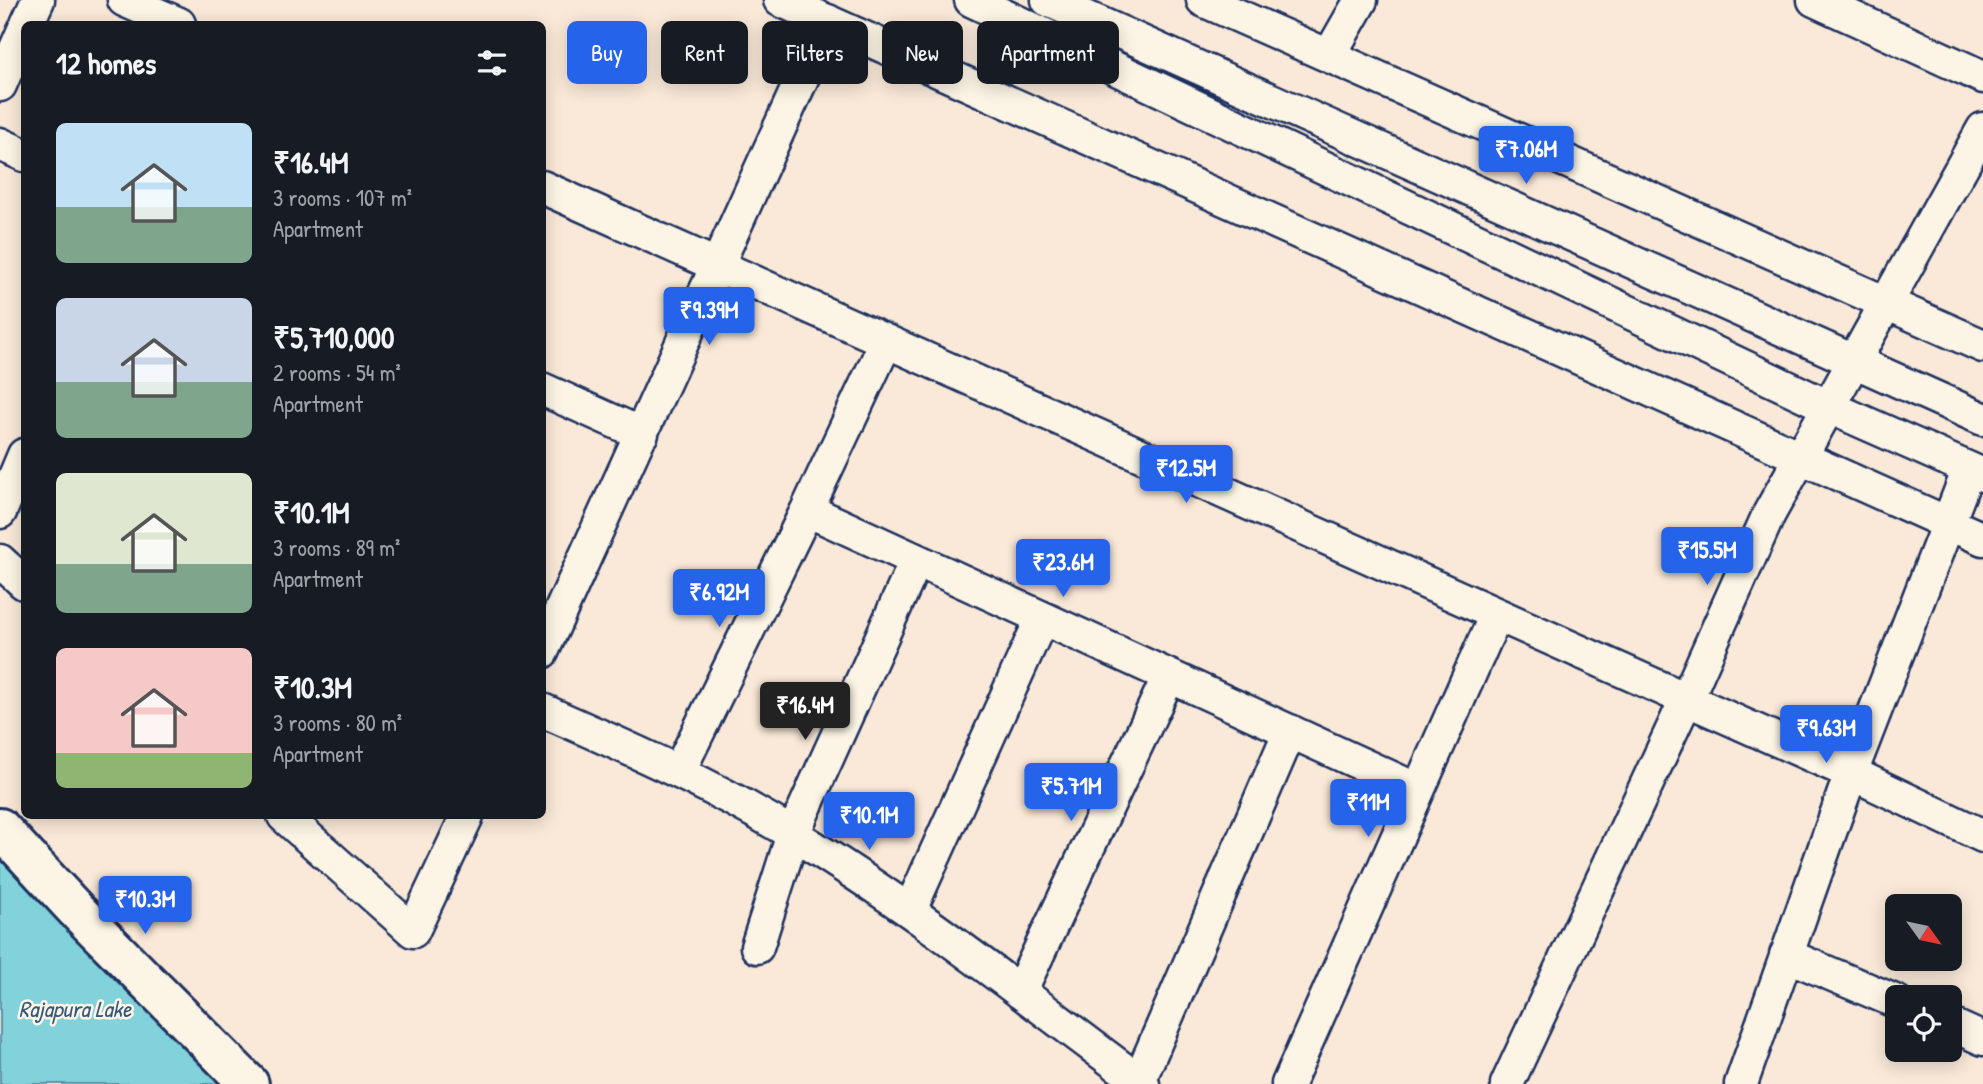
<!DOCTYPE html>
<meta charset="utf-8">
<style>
body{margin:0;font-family:"Patrick Hand",sans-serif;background:#20242c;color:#f1f3f6;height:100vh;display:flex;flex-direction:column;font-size:26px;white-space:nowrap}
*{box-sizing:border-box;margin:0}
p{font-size:23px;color:#9ea1a6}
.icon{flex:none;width:38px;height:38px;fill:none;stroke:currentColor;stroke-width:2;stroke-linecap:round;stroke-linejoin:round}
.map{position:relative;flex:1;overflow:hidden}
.drawer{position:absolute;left:21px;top:21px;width:525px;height:798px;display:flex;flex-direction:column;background:#171b24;border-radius:10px;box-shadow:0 4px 18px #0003}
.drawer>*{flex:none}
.guide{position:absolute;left:567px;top:21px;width:665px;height:63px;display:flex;gap:14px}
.needle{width:46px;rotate:123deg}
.controls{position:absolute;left:1885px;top:894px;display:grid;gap:14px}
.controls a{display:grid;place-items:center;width:77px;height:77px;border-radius:10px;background:#171b24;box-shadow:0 4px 18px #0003;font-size:35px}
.price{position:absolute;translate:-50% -60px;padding:0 16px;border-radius:7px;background:#2563eb;color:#fff;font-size:23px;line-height:46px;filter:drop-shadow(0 2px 4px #0008)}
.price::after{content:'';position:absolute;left:50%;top:42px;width:21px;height:16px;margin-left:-10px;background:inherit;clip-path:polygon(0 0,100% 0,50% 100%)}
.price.selected{background:#222;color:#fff}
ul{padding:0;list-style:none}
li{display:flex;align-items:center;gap:21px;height:175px;padding:0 35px}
li span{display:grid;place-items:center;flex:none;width:196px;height:140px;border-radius:10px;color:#555}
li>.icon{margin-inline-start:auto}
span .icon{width:84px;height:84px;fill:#fffc;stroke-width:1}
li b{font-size:30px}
h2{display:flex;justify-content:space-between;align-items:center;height:84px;padding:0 35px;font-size:30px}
.tag{padding:0 24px;border-radius:10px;background:#171b24;box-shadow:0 4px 18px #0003;font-size:24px;line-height:63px}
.tag.selected{background:#2563eb;color:#fff}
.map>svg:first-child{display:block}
.water{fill:#81d2db;stroke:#5891a9;stroke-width:2}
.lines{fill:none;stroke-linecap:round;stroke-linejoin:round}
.street-casing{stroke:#1b2f5e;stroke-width:37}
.secondary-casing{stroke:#1b2f5e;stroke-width:44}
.street{stroke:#fcf5e5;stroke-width:32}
.secondary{stroke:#fcf5e5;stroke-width:38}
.labels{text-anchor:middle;stroke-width:5;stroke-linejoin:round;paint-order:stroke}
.water-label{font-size:23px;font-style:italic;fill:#34587d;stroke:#fcf5e5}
</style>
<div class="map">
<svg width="1983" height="1084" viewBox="0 0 1983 1084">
<rect width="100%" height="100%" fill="#fae9d8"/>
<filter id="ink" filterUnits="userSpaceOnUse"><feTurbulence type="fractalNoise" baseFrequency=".0143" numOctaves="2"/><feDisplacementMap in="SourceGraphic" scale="14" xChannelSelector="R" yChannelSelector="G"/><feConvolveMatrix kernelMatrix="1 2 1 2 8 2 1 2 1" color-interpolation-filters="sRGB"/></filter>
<g filter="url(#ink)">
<path class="water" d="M 0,815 L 257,1084 L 0,1084 Z"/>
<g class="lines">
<g class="street-casing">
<path id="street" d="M 124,0 L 179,24
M 780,0 L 1983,539
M 971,0 L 1827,406 L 1983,475
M 1048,0 L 1983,419
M 1203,0 L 1983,346
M 1814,0 L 1983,77
M 27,24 L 38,0
M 1329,56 L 1361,0
M 0,85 L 24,30
M 0,144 L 24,155
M 542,187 L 1851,773 L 1983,836
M 886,342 L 807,510 L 1418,790
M 542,389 L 642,434
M 0,512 L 24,455
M 0,561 L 24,583
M 542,652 L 828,21
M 542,710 C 628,748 714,785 794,835 C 916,909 1028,999 1143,1084
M 679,771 L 807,510
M 284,816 L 413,931 L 467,816
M 910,910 L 1042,618
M 757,947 L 793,834 L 916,561
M 1786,955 L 1897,1002
M 1020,992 L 1169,676
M 1950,1024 L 1983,1039
M 1139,1081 L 1290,731
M 1288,1084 L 1496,615
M 1507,1084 L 1686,700 L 1769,514 L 1983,129
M 1741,1084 L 1851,773 L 1969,469"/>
</g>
<g class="secondary-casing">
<path id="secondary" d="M 0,828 L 78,912 L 249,1084"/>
</g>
<use href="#street" class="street"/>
<use href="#secondary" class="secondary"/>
</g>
</g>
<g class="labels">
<g class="water-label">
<text x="75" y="1017">Rajapura Lake</text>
</g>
</g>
</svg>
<div class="controls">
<a><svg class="needle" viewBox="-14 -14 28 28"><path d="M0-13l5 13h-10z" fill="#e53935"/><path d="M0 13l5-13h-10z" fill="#9ea1a6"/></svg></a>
<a><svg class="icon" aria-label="locate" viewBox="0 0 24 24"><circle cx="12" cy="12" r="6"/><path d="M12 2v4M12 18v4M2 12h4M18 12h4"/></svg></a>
</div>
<b class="price" style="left:1526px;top:186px">₹7.06M</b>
<b class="price" style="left:709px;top:347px">₹9.39M</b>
<b class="price" style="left:1186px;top:505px">₹12.5M</b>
<b class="price" style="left:1707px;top:587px">₹15.5M</b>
<b class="price" style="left:1063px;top:599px">₹23.6M</b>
<b class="price" style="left:719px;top:629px">₹6.92M</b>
<b class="price selected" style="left:805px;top:742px">₹16.4M</b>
<b class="price" style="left:1826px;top:765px">₹9.63M</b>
<b class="price" style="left:1071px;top:823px">₹5.71M</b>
<b class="price" style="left:1368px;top:839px">₹11M</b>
<b class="price" style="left:869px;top:852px">₹10.1M</b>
<b class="price" style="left:145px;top:936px">₹10.3M</b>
<div class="guide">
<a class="tag selected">Buy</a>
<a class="tag">Rent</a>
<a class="tag">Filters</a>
<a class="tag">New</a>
<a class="tag">Apartment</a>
</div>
<section class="drawer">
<h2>12 homes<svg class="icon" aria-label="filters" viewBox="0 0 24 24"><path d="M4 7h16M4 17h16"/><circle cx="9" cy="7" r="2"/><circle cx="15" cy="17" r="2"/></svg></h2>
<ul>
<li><span style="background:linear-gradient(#bfe0f5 60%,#7fa58c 0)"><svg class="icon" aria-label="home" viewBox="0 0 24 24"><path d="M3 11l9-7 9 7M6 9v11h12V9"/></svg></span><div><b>₹16.4M</b><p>3 rooms · 107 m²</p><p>Apartment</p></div></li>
<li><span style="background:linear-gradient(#c9d6e8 60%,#7fa58c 0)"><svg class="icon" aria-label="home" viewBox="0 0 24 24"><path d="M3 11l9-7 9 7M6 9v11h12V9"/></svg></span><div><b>₹5,710,000</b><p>2 rooms · 54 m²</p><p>Apartment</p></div></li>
<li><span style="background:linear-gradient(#dfe7d0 65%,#7fa58c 0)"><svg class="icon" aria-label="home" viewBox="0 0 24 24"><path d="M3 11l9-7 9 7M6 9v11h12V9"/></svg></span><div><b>₹10.1M</b><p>3 rooms · 89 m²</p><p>Apartment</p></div></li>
<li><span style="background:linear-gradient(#f6c9c9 75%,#8fb573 0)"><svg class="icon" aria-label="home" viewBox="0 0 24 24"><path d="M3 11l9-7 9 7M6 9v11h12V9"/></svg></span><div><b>₹10.3M</b><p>3 rooms · 80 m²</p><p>Apartment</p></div></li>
</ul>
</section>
</div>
